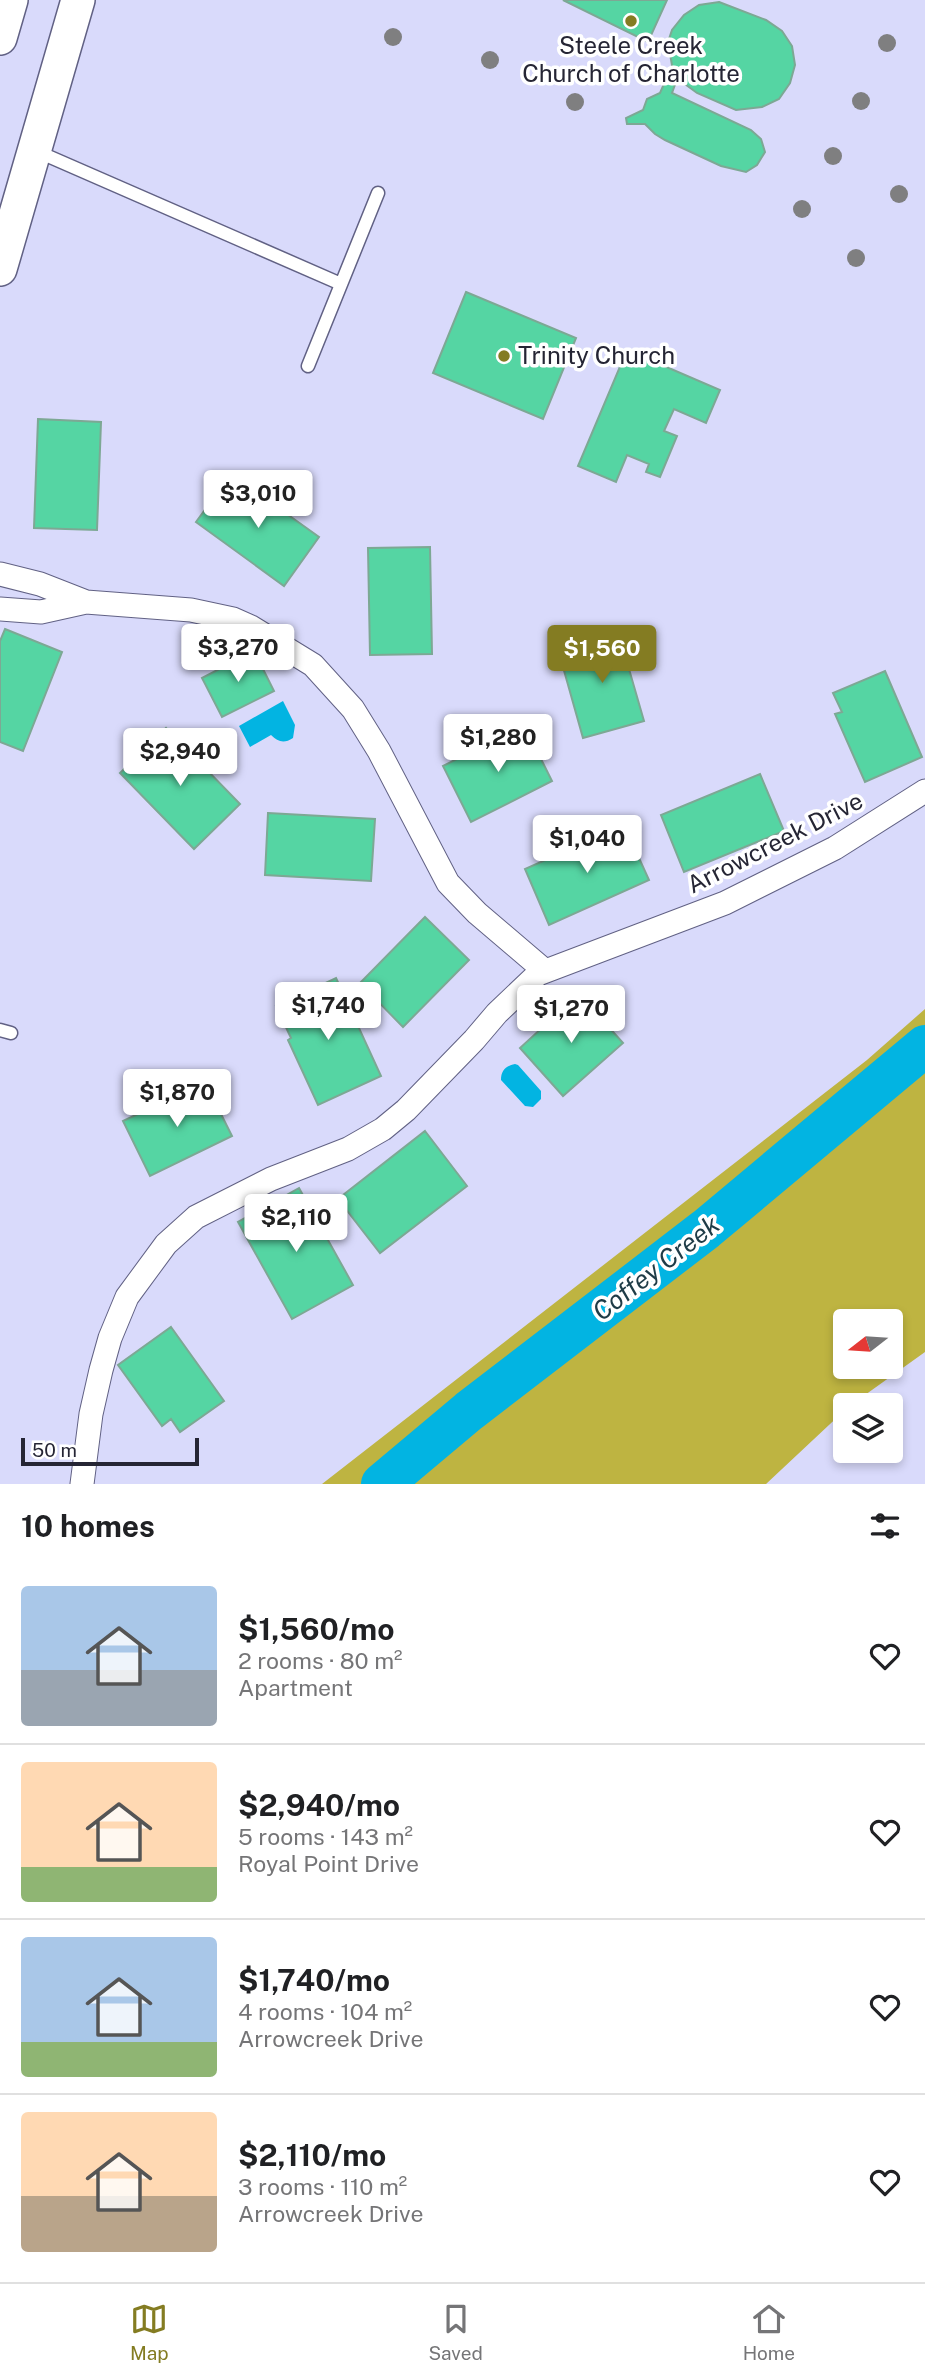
<!DOCTYPE html>
<meta charset="utf-8">
<style>
body{margin:0;font-family:"Public Sans",sans-serif;background:#f2f2f2;color:#202124;height:100vh;display:flex;flex-direction:column;font-size:26px;white-space:nowrap}
*{box-sizing:border-box;margin:0}
p{font-size:23px;color:#757577}
.icon{flex:none;width:38px;height:38px;fill:none;stroke:currentColor;stroke-width:2;stroke-linecap:round;stroke-linejoin:round}
.map{position:relative;height:1484px;overflow:hidden}
.sheet{display:flex;flex-direction:column;background:#fff;flex:1}
.sheet>*{flex:none}
.needle{width:46px;rotate:253deg}
.controls{position:absolute;left:833px;top:1309px;display:grid;gap:14px}
.controls a{display:grid;place-items:center;width:70px;height:70px;border-radius:7px;background:#fff;box-shadow:0 4px 10px #0003;font-size:35px}
.scale{position:absolute;left:21px;bottom:18px;width:178px;box-sizing:border-box;padding-left:7px;border:4px solid #252534;border-top:0;font-size:19px;line-height:24px;white-space:nowrap;color:#252534;-webkit-text-stroke:5px #fff;paint-order:stroke}
.price{position:absolute;translate:-50% -60px;padding:0 16px;border-radius:7px;background:#fff;color:#222;font-size:23px;line-height:46px;filter:drop-shadow(0 2px 4px #0008)}
.price::after{content:'';position:absolute;left:50%;top:42px;width:21px;height:16px;margin-left:-10px;background:inherit;clip-path:polygon(0 0,100% 0,50% 100%)}
.price.current{background:#847c22;color:#fff}
ul{padding:0;list-style:none}
li{display:flex;align-items:center;gap:21px;height:175px;padding:0 21px}
li+li{border-top:2px solid #e0e0e0}
li span{display:grid;place-items:center;flex:none;width:196px;height:140px;border-radius:7px;color:#555}
li>.icon{margin-inline-start:auto}
span .icon{width:84px;height:84px;fill:#fffc;stroke-width:1}
li b{font-size:30px}
h2{display:flex;justify-content:space-between;align-items:center;height:84px;padding:0 21px;font-size:30px}
.menu{display:flex;justify-content:space-around;align-items:center;height:98px;border-top:2px solid #e0e0e0;background:#fff;font-size:19px;color:#757577}
.menu a{display:grid;justify-items:center;gap:4px}
.menu .current{color:#847c22}
.map>svg:first-child{display:block}
.forest{fill:#beb441;fill-rule:evenodd}
.water{fill:#02b4e2}
.lines{fill:none;stroke-linecap:round;stroke-linejoin:round}
.river{stroke:#02b4e2;stroke-width:42}
.building{fill:#55d5a3;stroke:#7da894;stroke-width:2}
.lane-casing{stroke:#616184;stroke-width:15}
.street-casing{stroke:#616184;stroke-width:25}
.secondary-casing{stroke:#616184;stroke-width:36}
.lane{stroke:#fff;stroke-width:12}
.street{stroke:#fff;stroke-width:23}
.secondary{stroke:#fff;stroke-width:33}
.tree{fill:#7f7f80}
.poi-dot{fill:#847c22;stroke:#fff;stroke-width:2.5}
.labels{text-anchor:middle;stroke-width:7;stroke-linejoin:round;paint-order:stroke}
.poi-label{font-size:24px;fill:#252534;stroke:#fff}
.street-label{font-size:24px;fill:#252534;stroke:#fff}
.water-label{font-size:26px;font-style:italic;fill:#1f3c47;stroke:#fff}
</style>
<div class="map">
<svg width="925" height="1484" viewBox="0 0 925 1484">
<rect width="100%" height="100%" fill="#d9dafb"/>
<path class="forest" d="M 925,1009 L 925,1352 L 851,1405 L 845,1405 L 845,1410 L 766,1484 L 322,1484 L 867,1060 ZM 845,1321 L 891,1321 L 891,1367 L 845,1367 Z"/>
<path class="water" d="M 283,701 L 295,725 L 293,738 C 284,744 278,742 271,735 L 250,747 L 239,726 Z
M 515,1064 L 518,1065 L 541,1091 L 541,1099 L 533,1107 L 525,1106 L 501,1080 C 501,1071 505,1066 515,1064 Z"/>
<g class="lines">
<path class="river" d="M 382,1484 L 469,1411 L 706,1229 L 925,1046"/>
</g>
<path class="building" d="M 563,0 L 667,0 L 648,42 Z
M 719,2 L 766,20 L 782,31 L 792,46 L 795,65 L 790,83 L 779,99 L 762,107 L 736,110 L 697,93 L 678,79 L 676,82 L 672,93 L 751,130 L 761,139 L 765,152 L 757,165 L 746,172 L 721,166 L 665,140 L 655,134 L 645,124 L 627,124 L 626,118 L 643,110 L 647,99 L 660,93 L 667,77 L 673,71 L 668,42 L 672,30 L 684,15 L 699,5 Z
M 466,292 L 576,338 L 543,419 L 433,373 Z
M 627,350 L 720,390 L 706,423 L 674,409 L 664,431 L 677,436 L 660,477 L 646,472 L 649,464 L 627,455 L 616,482 L 578,466 Z
M 38,419 L 101,422 L 97,530 L 34,528 Z
M 231,474 L 319,537 L 284,586 L 196,522 Z
M 430,547 L 432,654 L 370,655 L 368,548 Z
M 5,629 L 62,652 L 23,751 L 0,742 L 0,641 Z
M 618,631 L 644,721 L 583,738 L 563,667 L 570,665 L 564,646 Z
M 254,651 L 274,691 L 222,717 L 202,678 Z
M 885,671 L 922,757 L 865,782 L 835,714 L 842,712 L 833,693 Z
M 524,725 L 552,781 L 471,822 L 443,766 Z
M 166,728 L 240,804 L 194,849 L 120,773 Z
M 760,774 L 784,831 L 684,872 L 661,815 Z
M 268,813 L 375,819 L 371,881 L 265,875 Z
M 624,825 L 649,880 L 549,925 L 525,869 Z
M 425,917 L 469,960 L 403,1027 L 360,983 Z
M 336,978 L 381,1076 L 318,1105 L 288,1040 L 291,1038 L 276,1006 Z
M 579,994 L 623,1043 L 563,1096 L 520,1048 Z
M 205,1082 L 232,1136 L 150,1176 L 123,1121 Z
M 425,1131 L 467,1186 L 380,1253 L 338,1199 Z
M 299,1188 L 353,1285 L 292,1319 L 238,1222 Z
M 171,1327 L 224,1401 L 180,1432 L 171,1419 L 162,1426 L 118,1365 Z"/>
<g class="lines">
<g class="lane-casing">
<path id="lane" d="M 34,150 L 341,284
M 308,366 L 378,193
M 0,1030 L 11,1033"/>
</g>
<g class="street-casing">
<path id="street" d="M 0,574 L 40,584 L 86,602
M 0,609 L 41,612 L 86,602 L 191,610 L 233,619 L 251,627 L 313,665 L 353,709 L 379,751 L 448,883 L 477,913 L 545,971
M 82,1484 L 91,1414 L 101,1370 L 110,1338 L 127,1297 L 166,1244 L 196,1217 L 271,1179 L 348,1149 L 383,1129 L 406,1110 L 474,1040 L 497,1013 L 538,974 L 725,903 L 835,848 L 925,791"/>
</g>
<g class="secondary-casing">
<path id="secondary" d="M 0,38 L 11,0
M 0,269 L 78,0"/>
</g>
<use href="#lane" class="lane"/>
<use href="#street" class="street"/>
<use href="#secondary" class="secondary"/>
</g>
<g class="tree">
<circle cx="393" cy="37" r="9"/>
<circle cx="887" cy="43" r="9"/>
<circle cx="490" cy="60" r="9"/>
<circle cx="861" cy="101" r="9"/>
<circle cx="575" cy="102" r="9"/>
<circle cx="833" cy="156" r="9"/>
<circle cx="899" cy="194" r="9"/>
<circle cx="802" cy="209" r="9"/>
<circle cx="856" cy="258" r="9"/>
</g>
<g class="poi-dot">
<circle cx="631" cy="21" r="7"/>
<circle cx="504" cy="356" r="7"/>
</g>
<g class="labels">
<g class="poi-label">
<text x="631" y="54">Steele Creek<tspan x="631" dy="28">Church of Charlotte</tspan></text>
<text x="518" y="364" text-anchor="start">Trinity Church</text>
</g>
<g class="street-label">
<text transform="translate(775 843) rotate(-27)" y="8">Arrowcreek Drive</text>
</g>
<g class="water-label">
<text transform="translate(656 1268) rotate(-38)" y="9">Coffey Creek</text>
</g>
</g>
</svg>
<div class="controls">
<a><svg class="needle" viewBox="-14 -14 28 28"><path d="M0-13l5 13h-10z" fill="#e53935"/><path d="M0 13l5-13h-10z" fill="#757577"/></svg></a>
<a><svg class="icon" aria-label="layers" viewBox="0 0 24 24"><path d="M12 4l9 5-9 5-9-5zM3 14l9 5 9-5"/></svg></a>
</div>
<div class="scale">50 m</div>
<b class="price" style="left:258px;top:530px">$3,010</b>
<b class="price" style="left:238px;top:684px">$3,270</b>
<b class="price current" style="left:602px;top:685px">$1,560</b>
<b class="price" style="left:498px;top:774px">$1,280</b>
<b class="price" style="left:180px;top:788px">$2,940</b>
<b class="price" style="left:587px;top:875px">$1,040</b>
<b class="price" style="left:328px;top:1042px">$1,740</b>
<b class="price" style="left:571px;top:1045px">$1,270</b>
<b class="price" style="left:177px;top:1129px">$1,870</b>
<b class="price" style="left:296px;top:1254px">$2,110</b>
</div>
<section class="sheet">
<h2>10 homes<svg class="icon" aria-label="filters" viewBox="0 0 24 24"><path d="M4 7h16M4 17h16"/><circle cx="9" cy="7" r="2"/><circle cx="15" cy="17" r="2"/></svg></h2>
<ul>
<li><span style="background:linear-gradient(#a9c7e8 60%,#9aa5b1 0)"><svg class="icon" aria-label="home" viewBox="0 0 24 24"><path d="M3 11l9-7 9 7M6 9v11h12V9"/></svg></span><div><b>$1,560/mo</b><p>2 rooms · 80 m²</p><p>Apartment</p></div><svg class="icon" aria-label="heart" viewBox="0 0 24 24"><path d="M12 20l-8-8c-3-5 5-10 8-4 3-6 11-1 8 4z"/></svg></li>
<li><span style="background:linear-gradient(#ffd9b3 75%,#8fb573 0)"><svg class="icon" aria-label="home" viewBox="0 0 24 24"><path d="M3 11l9-7 9 7M6 9v11h12V9"/></svg></span><div><b>$2,940/mo</b><p>5 rooms · 143 m²</p><p>Royal Point Drive</p></div><svg class="icon" aria-label="heart" viewBox="0 0 24 24"><path d="M12 20l-8-8c-3-5 5-10 8-4 3-6 11-1 8 4z"/></svg></li>
<li><span style="background:linear-gradient(#a9c7e8 75%,#8fb573 0)"><svg class="icon" aria-label="home" viewBox="0 0 24 24"><path d="M3 11l9-7 9 7M6 9v11h12V9"/></svg></span><div><b>$1,740/mo</b><p>4 rooms · 104 m²</p><p>Arrowcreek Drive</p></div><svg class="icon" aria-label="heart" viewBox="0 0 24 24"><path d="M12 20l-8-8c-3-5 5-10 8-4 3-6 11-1 8 4z"/></svg></li>
<li><span style="background:linear-gradient(#ffd9b3 60%,#b9a48a 0)"><svg class="icon" aria-label="home" viewBox="0 0 24 24"><path d="M3 11l9-7 9 7M6 9v11h12V9"/></svg></span><div><b>$2,110/mo</b><p>3 rooms · 110 m²</p><p>Arrowcreek Drive</p></div><svg class="icon" aria-label="heart" viewBox="0 0 24 24"><path d="M12 20l-8-8c-3-5 5-10 8-4 3-6 11-1 8 4z"/></svg></li>
</ul>
</section>
<nav class="menu">
<a class="current"><svg class="icon" aria-label="map" viewBox="0 0 24 24"><path d="M3 6l6-2 6 2 6-2v14l-6 2-6-2-6 2zM9 4v14M15 6v14"/></svg>Map</a>
<a><svg class="icon" aria-label="saved" viewBox="0 0 24 24"><path d="M7 4h10v16l-5-4-5 4z"/></svg>Saved</a>
<a><svg class="icon" aria-label="home" viewBox="0 0 24 24"><path d="M3 11l9-7 9 7M6 9v11h12V9"/></svg>Home</a>
</nav>
